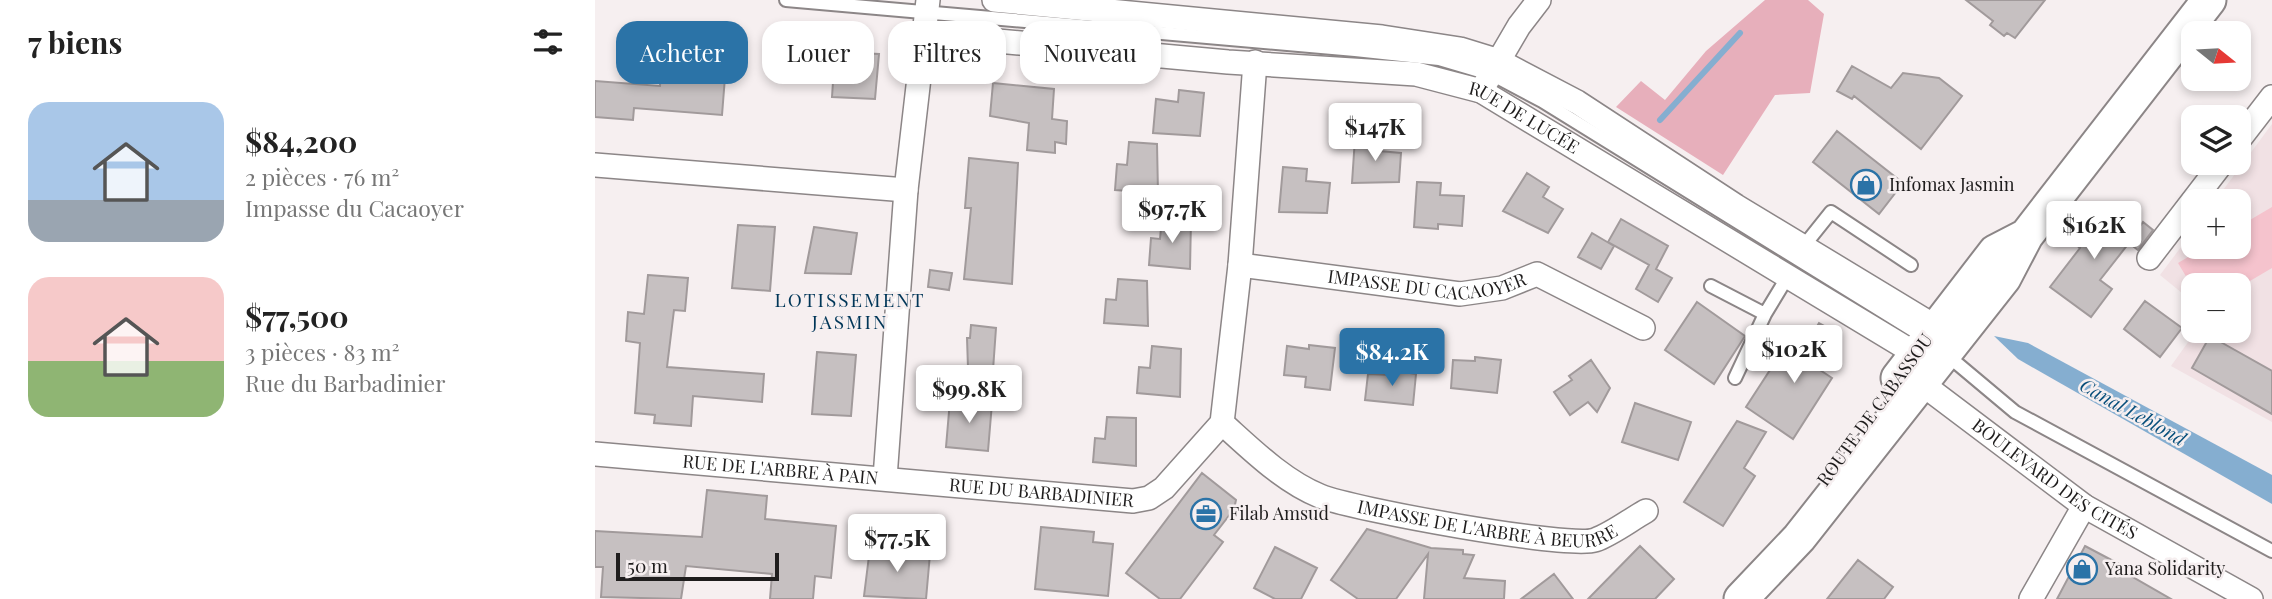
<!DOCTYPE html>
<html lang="fr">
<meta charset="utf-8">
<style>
body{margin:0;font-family:"Playfair Display",serif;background:#f6f6f6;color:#222;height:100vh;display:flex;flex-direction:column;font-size:26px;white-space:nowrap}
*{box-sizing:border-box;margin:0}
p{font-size:23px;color:#767676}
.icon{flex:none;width:38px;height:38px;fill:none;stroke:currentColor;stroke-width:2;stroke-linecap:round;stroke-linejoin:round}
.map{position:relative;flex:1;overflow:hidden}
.side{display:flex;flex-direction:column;background:#fff;width:595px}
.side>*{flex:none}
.hud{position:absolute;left:21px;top:21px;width:665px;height:63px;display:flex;gap:14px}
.needle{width:46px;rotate:108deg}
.controls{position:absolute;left:1586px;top:21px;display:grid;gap:14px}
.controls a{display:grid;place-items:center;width:70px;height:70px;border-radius:14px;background:#fff;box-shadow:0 4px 10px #0003;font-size:35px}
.scale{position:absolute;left:21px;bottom:18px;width:163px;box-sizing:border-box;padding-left:7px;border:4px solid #1f1d1d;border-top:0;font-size:19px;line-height:24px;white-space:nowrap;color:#1f1d1d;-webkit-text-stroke:5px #f6eff0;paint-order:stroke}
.price{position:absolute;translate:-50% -60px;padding:0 16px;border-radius:7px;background:#fff;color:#222;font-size:23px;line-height:46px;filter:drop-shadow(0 2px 4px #0008)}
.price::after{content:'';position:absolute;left:50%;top:42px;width:21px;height:16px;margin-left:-10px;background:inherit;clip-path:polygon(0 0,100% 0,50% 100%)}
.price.on{background:#2b73a7;color:#fff}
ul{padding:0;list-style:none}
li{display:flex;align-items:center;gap:21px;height:175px;padding:0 28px}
li span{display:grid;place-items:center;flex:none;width:196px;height:140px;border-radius:21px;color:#555}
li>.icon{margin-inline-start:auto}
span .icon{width:84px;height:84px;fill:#fffc;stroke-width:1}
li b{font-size:30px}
h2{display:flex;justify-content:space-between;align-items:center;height:84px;padding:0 28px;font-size:30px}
.tag{padding:0 24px;border-radius:21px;background:#fff;box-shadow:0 4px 10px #0003;font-size:24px;line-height:63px}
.tag.on{background:#2b73a7;color:#fff}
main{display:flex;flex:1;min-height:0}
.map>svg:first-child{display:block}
.built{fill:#f1e1e4}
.green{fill:#f5c3cd}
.forest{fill:#e7afbb}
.water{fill:#85aed0}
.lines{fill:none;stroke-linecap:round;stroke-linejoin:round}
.stream{stroke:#85aed0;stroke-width:6}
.building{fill:#c6c0c1;stroke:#a19a9b;stroke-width:2}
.service-casing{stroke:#8c8687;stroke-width:16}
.minor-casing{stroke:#8c8687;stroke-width:26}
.secondary-casing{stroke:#8c8687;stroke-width:37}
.service{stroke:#fff;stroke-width:12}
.minor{stroke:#fff;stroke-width:23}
.secondary{stroke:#fff;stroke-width:33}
.labels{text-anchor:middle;stroke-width:5;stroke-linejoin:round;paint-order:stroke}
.street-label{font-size:18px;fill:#1f1d1d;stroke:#f6eff0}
.poi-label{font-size:18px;fill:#1f1d1d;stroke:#f6eff0;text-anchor:start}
.neighbourhood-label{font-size:19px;letter-spacing:2px;fill:#003658;stroke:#f6eff0}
.water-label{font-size:19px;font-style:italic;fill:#084f7b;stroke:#f6eff0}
</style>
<main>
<section class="side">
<h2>7 biens<svg class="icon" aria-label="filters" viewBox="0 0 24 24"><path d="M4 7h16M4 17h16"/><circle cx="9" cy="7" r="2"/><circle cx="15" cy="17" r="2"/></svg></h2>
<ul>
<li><span style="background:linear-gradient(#a9c7e8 70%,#9aa5b1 0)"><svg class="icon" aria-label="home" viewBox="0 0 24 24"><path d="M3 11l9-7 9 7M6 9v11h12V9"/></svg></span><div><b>$84,200</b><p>2 pièces · 76 m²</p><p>Impasse du Cacaoyer</p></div></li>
<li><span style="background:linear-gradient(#f6c9c9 60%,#8fb573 0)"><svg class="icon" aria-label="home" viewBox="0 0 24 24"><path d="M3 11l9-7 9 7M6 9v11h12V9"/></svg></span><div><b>$77,500</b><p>3 pièces · 83 m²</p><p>Rue du Barbadinier</p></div></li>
</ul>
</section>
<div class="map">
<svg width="1677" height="599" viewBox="0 0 1677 599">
<rect width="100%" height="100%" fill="#f6eff0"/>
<path class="built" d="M 1677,124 L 1677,422 L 1576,366 L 1601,331 L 1643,331 L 1643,285 L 1598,285 L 1598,302 L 1565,275 L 1598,231 L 1598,247 L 1643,247 L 1643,201 L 1620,201 Z"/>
<path class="green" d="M 1677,207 L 1677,268 L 1643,288 L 1643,285 L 1598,285 L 1598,288 L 1583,263 L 1610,247 L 1643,247 L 1643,227 Z"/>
<path class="forest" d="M 1170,0 L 1213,0 L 1229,14 L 1215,93 L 1180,95 L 1128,175 L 1021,107 L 1046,81 L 1070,100 L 1111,51 Z"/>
<path class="water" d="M 1399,336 L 1433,343 L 1677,475 L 1677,504 L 1423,359 Z"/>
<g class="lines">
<path class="stream" d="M 1065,120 L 1145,33"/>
</g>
<path class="building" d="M 1371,0 L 1450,0 L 1420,38 L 1412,33 L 1409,36 L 1395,25 L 1398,21 Z
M 240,52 L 284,54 L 280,99 L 237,97 Z
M 1257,66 L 1296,88 L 1308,73 L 1344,78 L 1367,96 L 1326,149 L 1259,96 L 1257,99 L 1242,91 Z
M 66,71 L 130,77 L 127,115 L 39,108 L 38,120 L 0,117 L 0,81 L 65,86 Z
M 398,83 L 459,89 L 457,119 L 472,121 L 471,144 L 460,142 L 460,153 L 432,150 L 434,123 L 395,116 Z
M 584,90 L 609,93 L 605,136 L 558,133 L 561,99 L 583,102 Z
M 1242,131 L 1308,183 L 1284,214 L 1218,162 Z
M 760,138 L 784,141 L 784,151 L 806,153 L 804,182 L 757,183 Z
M 534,142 L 562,144 L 563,193 L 520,190 L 522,164 L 532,165 Z
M 374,158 L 423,163 L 417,284 L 369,279 L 376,208 L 370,208 Z
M 688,167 L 712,169 L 711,181 L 735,183 L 732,213 L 684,212 Z
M 932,173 L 954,187 L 948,197 L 968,209 L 953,233 L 908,211 Z
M 822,182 L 846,183 L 845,195 L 869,196 L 867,226 L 843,224 L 843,229 L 819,227 Z
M 1502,212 L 1536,239 L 1548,222 L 1558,230 L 1543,250 L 1534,243 L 1505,280 L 1517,289 L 1496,317 L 1455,287 L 1485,248 L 1469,235 L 1484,215 L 1493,223 Z
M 567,217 L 596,220 L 595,269 L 554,265 L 556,238 L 565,239 Z
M 1026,219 L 1073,246 L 1061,269 L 1077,278 L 1063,302 L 1041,289 L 1054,265 L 1013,242 Z
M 143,225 L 180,227 L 175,291 L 137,288 Z
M 219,227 L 262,233 L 256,274 L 210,273 Z
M 997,233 L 1019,246 L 1006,269 L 983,257 Z
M 335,270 L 357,273 L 354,290 L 333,287 Z
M 53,275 L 93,278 L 90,311 L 79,310 L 72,367 L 169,374 L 167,402 L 98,396 L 96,426 L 59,423 L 60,415 L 40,413 L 45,343 L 31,341 L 33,312 L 49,314 Z
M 523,279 L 552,281 L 553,326 L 509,323 L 511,299 L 521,300 Z
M 1550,301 L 1587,328 L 1565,357 L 1529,329 Z
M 1102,302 L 1150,336 L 1119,384 L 1070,350 Z
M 1224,323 L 1242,333 L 1222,368 L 1237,378 L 1198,439 L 1151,407 L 1190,347 L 1204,356 Z
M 376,325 L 401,328 L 398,370 L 373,368 L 372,338 L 375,338 Z
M 1615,336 L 1677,371 L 1677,414 L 1597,368 Z
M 714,345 L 740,348 L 735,390 L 710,387 L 711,377 L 689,375 L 692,346 L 714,349 Z
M 557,346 L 586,349 L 585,397 L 542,393 L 544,367 L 555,368 Z
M 222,352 L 261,355 L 256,416 L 217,414 Z
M 880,357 L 906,360 L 902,393 L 856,388 L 858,360 L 880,361 Z
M 996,360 L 1015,388 L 1002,412 L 993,402 L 975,415 L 959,392 L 977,380 L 974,376 Z
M 796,370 L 821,374 L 818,405 L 770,400 L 773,374 L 795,375 Z
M 355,400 L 397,403 L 393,451 L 351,447 Z
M 1040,403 L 1096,422 L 1083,460 L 1027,442 Z
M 512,417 L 541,418 L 541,466 L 498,462 L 500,438 L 510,439 Z
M 1142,421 L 1171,432 L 1149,468 L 1160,476 L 1128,526 L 1089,502 Z
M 607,473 L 641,500 L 639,509 L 619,535 L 628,542 L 585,599 L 565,599 L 531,573 Z
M 112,490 L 172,496 L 170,519 L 241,526 L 236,578 L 220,576 L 218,599 L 175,599 L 177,574 L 91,566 L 86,599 L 6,597 L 8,567 L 0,567 L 0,531 L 107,537 Z
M 446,527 L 499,532 L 498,542 L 518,544 L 513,596 L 440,589 Z
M 772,529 L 836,548 L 868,550 L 868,554 L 879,555 L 869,578 L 910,581 L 909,599 L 829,599 L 833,554 L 801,599 L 763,599 L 736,580 Z
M 1045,546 L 1079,579 L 1060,599 L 993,599 Z
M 1490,546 L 1526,565 L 1524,569 L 1576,599 L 1462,599 Z
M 680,547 L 722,568 L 706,599 L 680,599 L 659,588 Z
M 275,548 L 335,554 L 331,599 L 269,596 Z
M 1263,560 L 1298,587 L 1289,599 L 1232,599 Z
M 959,574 L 978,599 L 926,599 Z"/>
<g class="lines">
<g class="service-casing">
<path id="service" d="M 191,0 L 760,50 L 844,59 L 898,75 L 947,101 L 1332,339
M 1208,247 L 1236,212 L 1316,265
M 1116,286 L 1170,314
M 1352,355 L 1420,412 L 1677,551
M 1140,378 L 1170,314 L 1193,276"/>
</g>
<g class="minor-casing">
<g id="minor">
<path id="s1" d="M 326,34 L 633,62 L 821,74 L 886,91 L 1321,354 L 1350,353 L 1341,327 L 1141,206 L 982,102 L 904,61 L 865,49 L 787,37 L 399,0"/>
<path d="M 886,91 L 924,26 L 944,0"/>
<path d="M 1643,141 L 1677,97"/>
<path d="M 0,165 L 311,190"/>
<path d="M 1554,258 L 1627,163"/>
<path id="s2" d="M 645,265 L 865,294 L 907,288 L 942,274 L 1048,328"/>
<path id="s3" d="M 1314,374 L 1489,506 L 1656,599"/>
<path id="s4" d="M 627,423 C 656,449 688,481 725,496 C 756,509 974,549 1000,540 C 1017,534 1035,520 1051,511"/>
<path id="s5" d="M 0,454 L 538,501 L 554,498 L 569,488 L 627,423 L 645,265 L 660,62"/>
<path d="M 290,478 L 311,190 L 333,0"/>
<path d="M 1436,599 L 1489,506"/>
</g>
</g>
<g class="secondary-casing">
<path id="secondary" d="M 1303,378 L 1400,252 L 1429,237
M 1146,599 L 1204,538 L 1409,278 L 1431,236 L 1614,0"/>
</g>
<use href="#service" class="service"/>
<use href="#minor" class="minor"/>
<use href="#secondary" class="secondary"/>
</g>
<defs>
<g id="shop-ring" transform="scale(1.575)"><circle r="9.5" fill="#f6eff0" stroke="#2b73a7" stroke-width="1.5"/><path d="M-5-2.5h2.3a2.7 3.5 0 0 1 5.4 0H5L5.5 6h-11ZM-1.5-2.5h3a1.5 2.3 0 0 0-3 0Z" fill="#2b73a7"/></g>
<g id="office-ring" transform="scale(1.575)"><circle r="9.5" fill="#f6eff0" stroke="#2b73a7" stroke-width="1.5"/><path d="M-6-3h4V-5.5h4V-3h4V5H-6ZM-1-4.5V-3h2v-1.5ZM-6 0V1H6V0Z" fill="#2b73a7"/></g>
</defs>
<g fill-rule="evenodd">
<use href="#shop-ring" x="1271" y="185"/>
<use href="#office-ring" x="611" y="514"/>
<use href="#shop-ring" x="1487" y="569"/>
</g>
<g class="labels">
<g class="street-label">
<text dy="6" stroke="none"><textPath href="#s1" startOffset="614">RUE DE LUCÉE</textPath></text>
<text dy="6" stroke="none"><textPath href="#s2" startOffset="189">IMPASSE DU CACAOYER</textPath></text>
<text transform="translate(1280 410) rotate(-54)" y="6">ROUTE DE CABASSOU</text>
<text dy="6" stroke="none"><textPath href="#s5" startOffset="186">RUE DE L'ARBRE À PAIN</textPath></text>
<text dy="6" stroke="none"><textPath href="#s3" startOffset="180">BOULEVARD DES CITÉS</textPath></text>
<text dy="6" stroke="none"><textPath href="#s5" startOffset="448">RUE DU BARBADINIER</textPath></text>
<text dy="6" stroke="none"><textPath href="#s4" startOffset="294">IMPASSE DE L'ARBRE À BEURRE</textPath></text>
</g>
<g class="poi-label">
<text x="1294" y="191">Infomax Jasmin</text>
<text x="634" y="520">Filab Amsud</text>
<text x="1510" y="575">Yana Solidarity</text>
</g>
<g class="neighbourhood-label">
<text x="255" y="307">LOTISSEMENT<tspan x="255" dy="22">JASMIN</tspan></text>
</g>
<g class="water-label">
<text transform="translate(1538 412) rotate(29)" y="7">Canal Leblond</text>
</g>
</g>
</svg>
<div class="controls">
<a><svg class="needle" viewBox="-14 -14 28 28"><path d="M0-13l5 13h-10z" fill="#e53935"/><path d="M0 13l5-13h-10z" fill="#767676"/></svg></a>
<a><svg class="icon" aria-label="layers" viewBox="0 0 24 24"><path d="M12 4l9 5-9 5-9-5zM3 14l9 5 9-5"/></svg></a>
<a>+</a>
<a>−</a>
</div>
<div class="scale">50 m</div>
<b class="price" style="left:780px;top:163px">$147K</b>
<b class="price" style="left:577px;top:245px">$97.7K</b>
<b class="price" style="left:1499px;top:261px">$162K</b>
<b class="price" style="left:1199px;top:385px">$102K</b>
<b class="price on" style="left:797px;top:388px">$84.2K</b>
<b class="price" style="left:374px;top:425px">$99.8K</b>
<b class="price" style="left:302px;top:574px">$77.5K</b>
<div class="hud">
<a class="tag on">Acheter</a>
<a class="tag">Louer</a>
<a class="tag">Filtres</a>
<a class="tag">Nouveau</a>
</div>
</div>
</main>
